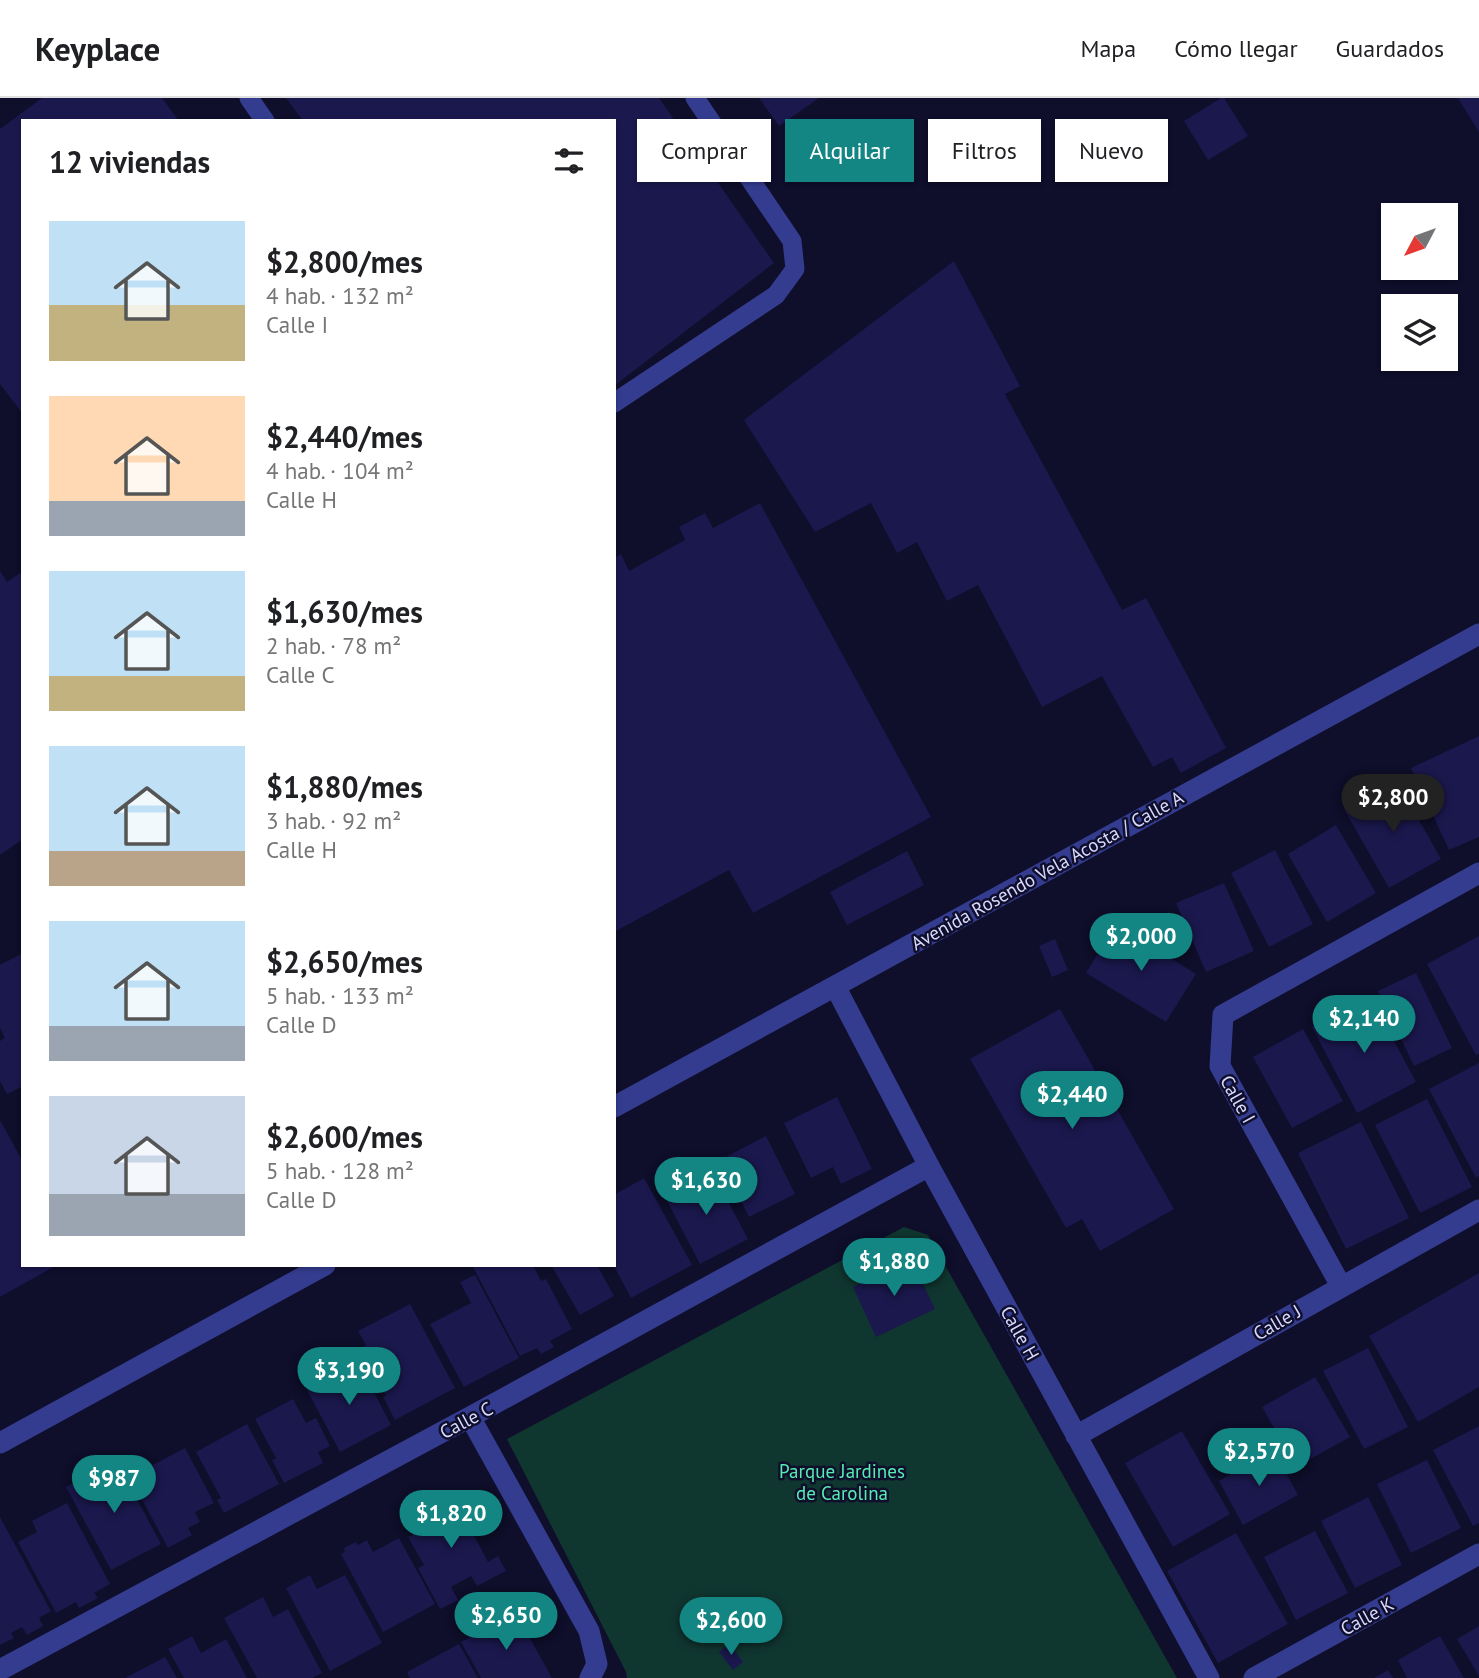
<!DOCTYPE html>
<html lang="es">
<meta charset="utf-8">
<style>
body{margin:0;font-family:"PT Sans",sans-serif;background:#f2f2f2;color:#202124;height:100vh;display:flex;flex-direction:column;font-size:26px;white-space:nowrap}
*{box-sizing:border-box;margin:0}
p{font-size:23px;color:#757577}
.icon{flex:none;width:38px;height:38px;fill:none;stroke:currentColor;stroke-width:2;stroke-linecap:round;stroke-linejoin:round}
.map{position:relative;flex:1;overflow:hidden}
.side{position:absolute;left:21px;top:21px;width:595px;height:1148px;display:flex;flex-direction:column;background:#fff;border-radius:0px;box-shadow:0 2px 5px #0004}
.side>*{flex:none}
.hud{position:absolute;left:637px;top:21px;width:665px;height:63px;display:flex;gap:14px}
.needle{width:46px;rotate:229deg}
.buttons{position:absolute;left:1381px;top:105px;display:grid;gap:14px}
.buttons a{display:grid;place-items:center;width:77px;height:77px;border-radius:0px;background:#fff;box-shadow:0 2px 5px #0004;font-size:35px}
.price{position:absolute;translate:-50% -60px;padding:0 16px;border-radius:24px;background:#138583;color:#fff;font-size:23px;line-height:46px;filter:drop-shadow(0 2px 4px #0008)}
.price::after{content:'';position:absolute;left:50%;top:42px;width:21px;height:16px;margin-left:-10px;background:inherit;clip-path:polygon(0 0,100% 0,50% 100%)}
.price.current{background:#222;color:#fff}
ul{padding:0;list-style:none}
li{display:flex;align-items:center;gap:21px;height:175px;padding:0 28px}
li span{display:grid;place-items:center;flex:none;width:196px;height:140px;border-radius:0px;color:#555}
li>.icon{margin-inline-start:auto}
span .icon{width:84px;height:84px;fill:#fffc;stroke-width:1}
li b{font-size:30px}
h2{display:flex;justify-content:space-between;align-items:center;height:84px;padding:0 28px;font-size:30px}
.chip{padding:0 24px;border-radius:0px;background:#fff;box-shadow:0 2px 5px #0004;font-size:24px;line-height:63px}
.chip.current{background:#138583;color:#fff}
header{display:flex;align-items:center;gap:42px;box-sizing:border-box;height:98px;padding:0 35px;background:#fff;border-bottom:2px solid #e0e0e0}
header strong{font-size:33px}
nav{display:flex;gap:38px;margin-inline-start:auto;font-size:24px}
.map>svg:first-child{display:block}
.green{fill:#103630}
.building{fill:#1b184e}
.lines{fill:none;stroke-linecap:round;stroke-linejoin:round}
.lane{stroke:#343c8f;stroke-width:19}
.street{stroke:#343c8f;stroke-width:21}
.labels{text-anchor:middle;stroke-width:5;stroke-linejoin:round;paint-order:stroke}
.street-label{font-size:19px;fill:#d8d9ff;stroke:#0f0e2b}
.park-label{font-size:19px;fill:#56edb3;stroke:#0f0e2b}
</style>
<header>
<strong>Keyplace</strong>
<nav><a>Mapa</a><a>Cómo llegar</a><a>Guardados</a></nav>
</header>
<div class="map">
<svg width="1479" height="1580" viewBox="0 0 1479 1580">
<rect width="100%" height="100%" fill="#0f0e2b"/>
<path class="green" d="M 904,1129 L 928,1137 L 1177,1580 L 627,1580 L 626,1574 L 507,1341 Z"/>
<path class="building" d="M 42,0 L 162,0 L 179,23 L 23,23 L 23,316 L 0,286 L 0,31 Z
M 286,0 L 659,0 L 774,165 L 614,288 L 614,23 L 303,23 Z
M 759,0 L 819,0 L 779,28 Z
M 1221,0 L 1224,0 L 1248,38 L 1208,62 L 1184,23 Z
M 1458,0 L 1479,0 L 1479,34 Z
M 954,163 L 1020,288 L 1005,296 L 1122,512 L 1146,500 L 1226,650 L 1181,675 L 1172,659 L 1153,669 L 1102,578 L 1042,609 L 978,487 L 947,503 L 917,444 L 897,455 L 871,405 L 815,434 L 744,322 Z
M 760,405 L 931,719 L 753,815 L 729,772 L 614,834 L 614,460 L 621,456 L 629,473 L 685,442 L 679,429 L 705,415 L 713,430 Z
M 0,473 L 7,484 L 23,473 L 23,741 L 0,757 Z
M 1479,638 L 1479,739 L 1449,752 L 1411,670 Z
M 1396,681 L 1441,761 L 1389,790 L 1344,711 Z
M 1336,727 L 1376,795 L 1327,824 L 1288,756 Z
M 1275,752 L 1313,826 L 1269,849 L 1231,775 Z
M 907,753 L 924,787 L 847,827 L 830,794 Z
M 1224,785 L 1254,853 L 1206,874 L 1176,805 Z
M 1116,826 L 1196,876 L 1166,924 L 1086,875 Z
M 1479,838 L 1479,956 L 1476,957 L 1427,866 Z
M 1055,841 L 1068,872 L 1052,879 L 1039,848 Z
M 23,855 L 23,988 L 7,996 L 0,983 L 0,943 L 5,940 L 0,930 L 0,867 Z
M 1416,875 L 1452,950 L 1414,968 L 1378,893 Z
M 1370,898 L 1416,984 L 1357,1015 L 1312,929 Z
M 1060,911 L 1174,1111 L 1100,1153 L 1082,1121 L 1066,1130 L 970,961 Z
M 1303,931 L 1343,1003 L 1292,1030 L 1253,959 Z
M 1479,965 L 1479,1078 L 1476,1080 L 1429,991 Z
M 837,999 L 872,1071 L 841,1086 L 833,1069 L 811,1080 L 784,1025 Z
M 1427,1001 L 1472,1089 L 1420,1115 L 1375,1027 Z
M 0,1022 L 23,1064 L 23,1167 L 57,1167 L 0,1199 Z
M 1361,1024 L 1409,1120 L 1346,1151 L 1298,1055 Z
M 766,1038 L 795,1096 L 749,1119 L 720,1062 Z
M 712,1073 L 748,1141 L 700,1166 L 664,1097 Z
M 644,1080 L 692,1167 L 631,1200 L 614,1168 L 614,1097 Z
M 911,1161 L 935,1211 L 876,1239 L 853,1189 Z
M 472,1167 L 533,1167 L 541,1183 L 546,1181 L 572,1231 L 550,1243 L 554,1249 L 541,1256 L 537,1250 L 520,1258 Z
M 551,1167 L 597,1167 L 614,1198 L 580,1217 Z
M 1479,1175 L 1479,1289 L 1418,1324 L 1369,1238 Z
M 475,1177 L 519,1260 L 464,1289 L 430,1226 L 471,1205 L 460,1184 Z
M 410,1206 L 455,1290 L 395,1322 L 383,1299 L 386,1298 L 360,1251 L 366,1247 L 358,1233 Z
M 1368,1250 L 1408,1329 L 1364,1351 L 1323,1273 Z
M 359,1265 L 391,1327 L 340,1354 L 307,1292 Z
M 1315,1279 L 1350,1339 L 1296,1369 L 1262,1309 Z
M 293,1301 L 306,1325 L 316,1320 L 330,1348 L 318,1354 L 323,1365 L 284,1385 L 272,1362 L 276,1360 L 255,1321 Z
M 247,1326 L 279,1386 L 224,1415 L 217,1402 L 221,1400 L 196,1354 Z
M 1479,1328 L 1479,1425 L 1473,1428 L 1433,1352 Z
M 1182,1333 L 1230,1416 L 1173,1449 L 1125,1365 Z
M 185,1350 L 214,1405 L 195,1414 L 200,1424 L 188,1430 L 192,1437 L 168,1450 L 130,1379 Z
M 1274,1353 L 1298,1397 L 1243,1427 L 1219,1383 Z
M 116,1362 L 161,1446 L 111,1472 L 66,1389 Z
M 1427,1362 L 1461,1430 L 1411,1455 L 1377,1386 Z
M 465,1396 L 481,1426 L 471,1432 L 488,1464 L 498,1458 L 506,1473 L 477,1488 L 471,1478 L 451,1489 L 458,1502 L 440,1511 L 418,1470 L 424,1467 L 408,1439 L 420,1433 L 413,1419 L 428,1411 L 430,1415 Z
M 1368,1399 L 1402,1467 L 1355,1490 L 1321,1423 Z
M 67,1405 L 110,1486 L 94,1495 L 98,1500 L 79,1510 L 76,1504 L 56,1515 L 18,1444 L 37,1434 L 32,1423 Z
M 0,1419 L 51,1513 L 39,1520 L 43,1528 L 27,1537 L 22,1529 L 11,1535 L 14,1540 L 0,1547 Z
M 1315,1433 L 1348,1495 L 1296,1522 L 1264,1459 Z
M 1236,1435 L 1288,1526 L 1218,1565 L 1167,1473 Z
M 399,1440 L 435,1506 L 383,1534 L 341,1456 L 345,1454 L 344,1450 L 356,1444 L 358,1447 L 367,1442 L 373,1454 Z
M 310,1477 L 317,1491 L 345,1477 L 382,1545 L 330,1573 L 286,1490 Z
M 263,1499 L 273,1519 L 288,1511 L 322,1575 L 312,1580 L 257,1580 L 224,1520 Z
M 516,1515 L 552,1580 L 481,1580 L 461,1544 Z
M 1479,1528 L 1479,1578 L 1457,1541 Z
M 192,1538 L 201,1555 L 226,1541 L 247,1580 L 184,1580 L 168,1551 Z
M 1440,1538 L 1464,1580 L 1407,1580 L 1398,1562 Z
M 459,1546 L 478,1580 L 410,1580 L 407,1574 Z
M 729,1546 L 743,1564 L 733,1572 L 719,1554 Z
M 165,1559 L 177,1580 L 125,1580 Z
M 1388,1572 L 1393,1580 L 1374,1580 Z"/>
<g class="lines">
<path class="lane" d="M 249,0 L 265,23
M 614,305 L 776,197 L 795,171 L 792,143 L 695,0"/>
<path class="street" d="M 835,888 L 929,1068 L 1209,1580
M 614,1009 L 1479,536
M 1341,1188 L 1220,968 L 1223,917 L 1479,775
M 470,1319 L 589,1533 L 597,1566 L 590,1580
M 1076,1338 L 1479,1112
M 0,1345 L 325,1167
M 0,1572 L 470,1319 L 929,1068
M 1254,1580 L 1479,1456"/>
</g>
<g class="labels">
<g class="street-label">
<text transform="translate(1047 772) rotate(-29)" y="7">Avenida Rosendo Vela Acosta / Calle A</text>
<text transform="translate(1238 1001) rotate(61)" y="7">Calle I</text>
<text transform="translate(1277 1224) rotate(-30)" y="7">Calle J</text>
<text transform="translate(1020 1235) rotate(61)" y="7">Calle H</text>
<text transform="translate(466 1322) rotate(-28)" y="7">Calle C</text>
<text transform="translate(1367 1518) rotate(-29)" y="7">Calle K</text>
</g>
<g class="park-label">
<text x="842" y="1380">Parque Jardines<tspan x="842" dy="22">de Carolina</tspan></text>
</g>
</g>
</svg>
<div class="buttons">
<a><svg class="needle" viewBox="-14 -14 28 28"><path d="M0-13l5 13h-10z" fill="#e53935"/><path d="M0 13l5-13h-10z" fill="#757577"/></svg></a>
<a><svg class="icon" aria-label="layers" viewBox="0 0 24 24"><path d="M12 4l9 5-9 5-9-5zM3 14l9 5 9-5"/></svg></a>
</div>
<b class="price current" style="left:1393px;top:736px">$2,800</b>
<b class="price" style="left:1141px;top:875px">$2,000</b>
<b class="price" style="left:1364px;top:957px">$2,140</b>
<b class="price" style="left:1072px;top:1033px">$2,440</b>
<b class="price" style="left:706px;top:1119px">$1,630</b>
<b class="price" style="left:894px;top:1200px">$1,880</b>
<b class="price" style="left:349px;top:1309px">$3,190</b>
<b class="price" style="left:1259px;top:1390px">$2,570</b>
<b class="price" style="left:114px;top:1417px">$987</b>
<b class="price" style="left:451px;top:1452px">$1,820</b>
<b class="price" style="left:506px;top:1554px">$2,650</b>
<b class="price" style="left:731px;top:1559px">$2,600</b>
<div class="hud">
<a class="chip">Comprar</a>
<a class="chip current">Alquilar</a>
<a class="chip">Filtros</a>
<a class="chip">Nuevo</a>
</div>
<section class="side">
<h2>12 viviendas<svg class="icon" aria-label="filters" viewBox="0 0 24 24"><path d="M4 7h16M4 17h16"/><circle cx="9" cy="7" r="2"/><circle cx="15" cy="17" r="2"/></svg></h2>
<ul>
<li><span style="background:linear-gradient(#bfe0f5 60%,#c2b280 0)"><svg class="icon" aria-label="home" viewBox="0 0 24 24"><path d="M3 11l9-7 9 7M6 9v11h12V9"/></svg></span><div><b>$2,800/mes</b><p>4 hab. · 132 m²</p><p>Calle I</p></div></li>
<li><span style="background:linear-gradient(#ffd9b3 75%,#9aa5b1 0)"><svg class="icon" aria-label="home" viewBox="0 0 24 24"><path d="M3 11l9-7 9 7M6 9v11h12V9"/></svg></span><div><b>$2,440/mes</b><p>4 hab. · 104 m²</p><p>Calle H</p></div></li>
<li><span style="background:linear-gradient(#bfe0f5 75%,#c2b280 0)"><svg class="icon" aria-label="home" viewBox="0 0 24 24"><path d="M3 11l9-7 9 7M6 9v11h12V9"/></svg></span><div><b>$1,630/mes</b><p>2 hab. · 78 m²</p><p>Calle C</p></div></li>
<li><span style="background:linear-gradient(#bfe0f5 75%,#b9a48a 0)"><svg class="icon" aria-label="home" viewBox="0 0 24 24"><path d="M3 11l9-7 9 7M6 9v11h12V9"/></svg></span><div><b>$1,880/mes</b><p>3 hab. · 92 m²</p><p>Calle H</p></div></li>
<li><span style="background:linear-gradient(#bfe0f5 75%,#9aa5b1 0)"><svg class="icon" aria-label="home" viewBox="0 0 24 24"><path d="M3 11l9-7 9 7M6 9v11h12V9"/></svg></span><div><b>$2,650/mes</b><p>5 hab. · 133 m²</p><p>Calle D</p></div></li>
<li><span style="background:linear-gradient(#c9d6e8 70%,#9aa5b1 0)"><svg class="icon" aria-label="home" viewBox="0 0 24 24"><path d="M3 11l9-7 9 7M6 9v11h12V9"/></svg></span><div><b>$2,600/mes</b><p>5 hab. · 128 m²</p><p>Calle D</p></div></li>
</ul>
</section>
</div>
